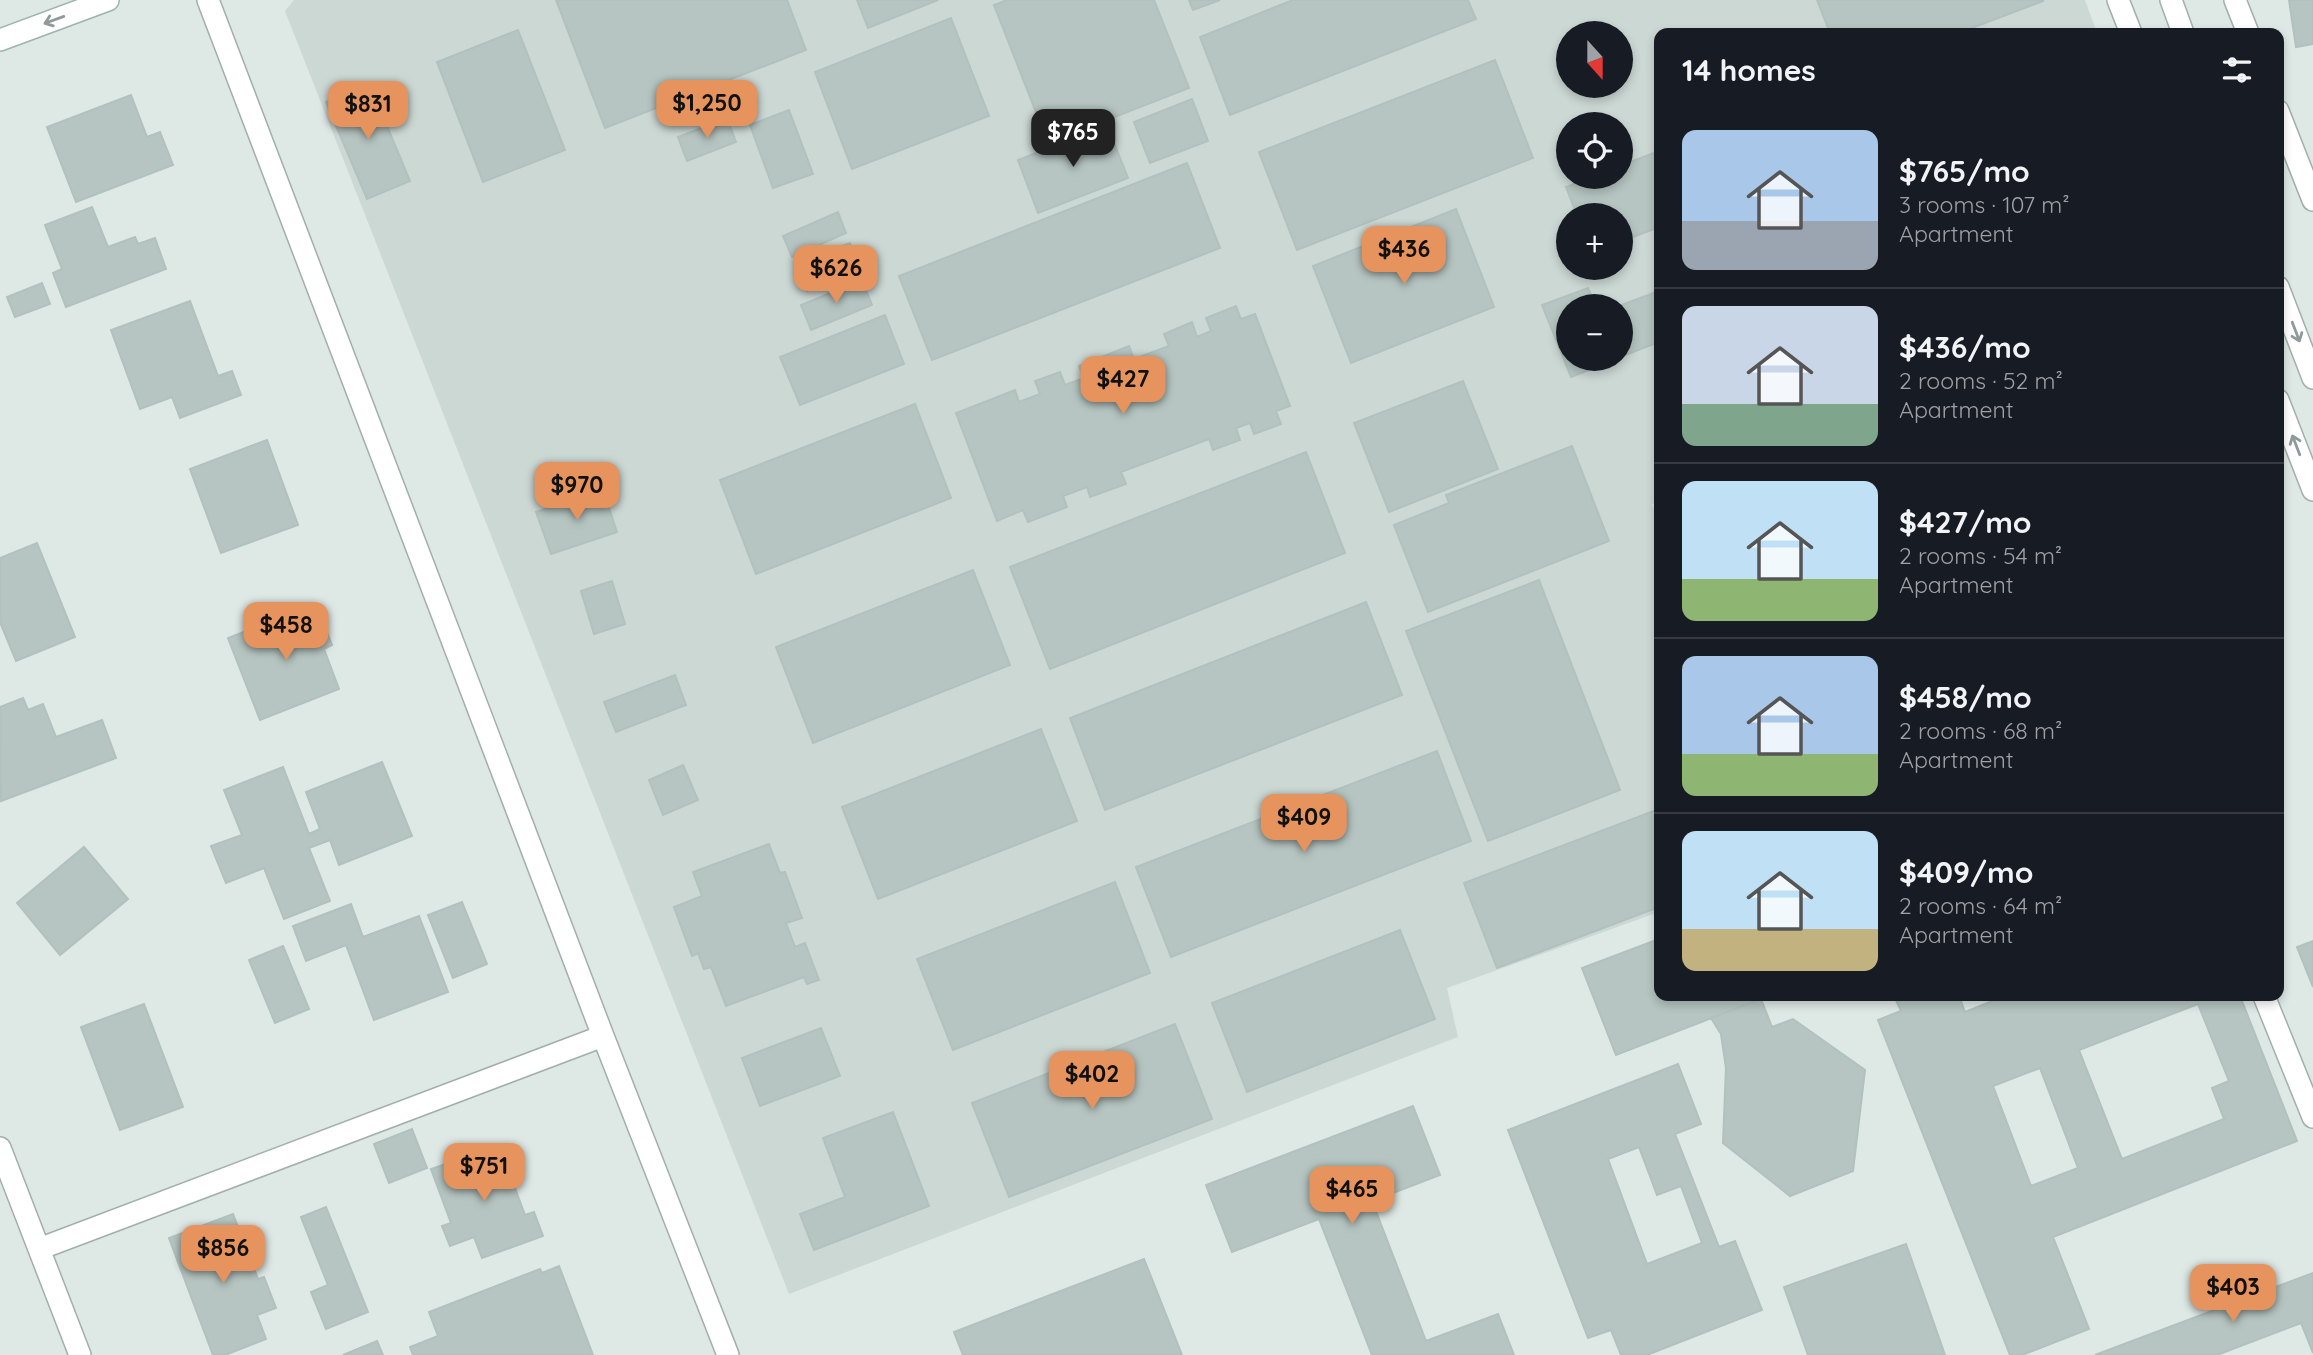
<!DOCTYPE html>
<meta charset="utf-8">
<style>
body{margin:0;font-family:Quicksand,sans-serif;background:#20242c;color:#f1f3f6;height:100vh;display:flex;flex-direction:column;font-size:26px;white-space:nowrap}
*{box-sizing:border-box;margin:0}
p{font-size:23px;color:#9ea1a6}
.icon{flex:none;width:38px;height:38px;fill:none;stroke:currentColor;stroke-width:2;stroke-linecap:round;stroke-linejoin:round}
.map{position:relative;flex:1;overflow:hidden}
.drawer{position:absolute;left:1654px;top:28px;width:630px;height:973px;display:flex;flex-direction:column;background:#171b24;border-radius:14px;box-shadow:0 4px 10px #0003}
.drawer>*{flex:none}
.needle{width:46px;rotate:159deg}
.tools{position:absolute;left:1556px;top:21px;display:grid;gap:14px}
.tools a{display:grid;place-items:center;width:77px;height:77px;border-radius:50%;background:#171b24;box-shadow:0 4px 10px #0003;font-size:35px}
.price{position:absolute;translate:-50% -60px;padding:0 16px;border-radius:14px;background:#e7935d;color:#111;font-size:23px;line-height:46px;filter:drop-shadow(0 2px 4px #0008)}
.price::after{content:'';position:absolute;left:50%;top:42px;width:21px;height:16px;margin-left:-10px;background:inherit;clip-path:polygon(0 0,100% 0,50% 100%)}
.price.selected{background:#222;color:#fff}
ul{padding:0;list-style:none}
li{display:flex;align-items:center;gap:21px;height:175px;padding:0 28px}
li+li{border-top:2px solid #363941}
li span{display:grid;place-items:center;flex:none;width:196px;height:140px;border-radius:14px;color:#555}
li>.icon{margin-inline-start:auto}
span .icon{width:84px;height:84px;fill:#fffc;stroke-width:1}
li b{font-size:30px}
h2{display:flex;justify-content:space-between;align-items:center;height:84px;padding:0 28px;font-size:30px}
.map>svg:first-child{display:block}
.built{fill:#ccd8d4;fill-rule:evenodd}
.building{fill:#b6c5c1;stroke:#b1c1bd;stroke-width:2;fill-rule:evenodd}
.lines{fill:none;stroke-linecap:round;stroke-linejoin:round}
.service-casing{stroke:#a2afac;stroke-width:24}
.minor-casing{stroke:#a2afac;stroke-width:24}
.tertiary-casing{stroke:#a2afac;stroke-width:24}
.secondary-casing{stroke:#9eb3ae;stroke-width:24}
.service{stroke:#fff;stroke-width:21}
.minor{stroke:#fff;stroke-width:21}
.tertiary{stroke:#fff;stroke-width:21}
.secondary{stroke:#fff;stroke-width:21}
.oneway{stroke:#909a9a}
</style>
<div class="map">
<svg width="2313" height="1355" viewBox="0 0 2313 1355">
<rect width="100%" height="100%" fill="#dee8e5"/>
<path class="built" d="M 294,0 L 2085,0 L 2097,33 L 1659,33 L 1659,502 L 1652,504 L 1659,523 L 1659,912 L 1447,988 L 1458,1037 L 789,1294 L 285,11 ZM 1568,33 L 1620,33 L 1620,86 L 1568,86 ZM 1568,124 L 1620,124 L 1620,177 L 1568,177 ZM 1568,215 L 1620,215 L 1620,268 L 1568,268 ZM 1568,306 L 1620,306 L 1620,359 L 1568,359 Z"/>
<path class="building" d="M 556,0 L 787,0 L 806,50 L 605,128 Z
M 857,0 L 938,0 L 868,28 Z
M 1007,0 L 1154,0 L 1189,88 L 1048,143 L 994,5 Z
M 1189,0 L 1220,0 L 1193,10 Z
M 1293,0 L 1468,0 L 1476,19 L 1230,115 L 1200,37 Z
M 1817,0 L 2043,0 L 2043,1 L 1959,33 L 1830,33 Z
M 2289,0 L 2313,0 L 2313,44 L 2296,47 Z
M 951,18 L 989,116 L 852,169 L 815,72 Z
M 518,30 L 565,150 L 483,182 L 437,62 Z
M 1495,60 L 1533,158 L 1297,250 L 1259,152 Z
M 369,83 L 410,181 L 367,199 L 326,102 Z
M 131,95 L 147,137 L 160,132 L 173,165 L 76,202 L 47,127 Z
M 1192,99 L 1208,141 L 1150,163 L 1134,122 Z
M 789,110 L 813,174 L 773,188 L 750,125 Z
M 727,118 L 736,142 L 687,161 L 678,137 Z
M 1107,125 L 1128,178 L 1038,213 L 1018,160 Z
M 1659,151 L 1659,227 L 1620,242 L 1620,215 L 1577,215 L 1566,187 L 1592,177 L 1620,177 L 1620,166 Z
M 1187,163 L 1220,248 L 932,360 L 899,276 Z
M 92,207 L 108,247 L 135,237 L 138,244 L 155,238 L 166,269 L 66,307 L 53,273 L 62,269 L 45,225 Z
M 1456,209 L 1494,307 L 1351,363 L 1313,266 Z
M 838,212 L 846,233 L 792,257 L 783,236 Z
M 850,243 L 860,270 L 807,291 L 796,263 Z
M 862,280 L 872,305 L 811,330 L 801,305 Z
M 42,283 L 50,304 L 15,317 L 7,297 Z
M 1588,288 L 1596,306 L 1568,306 L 1568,359 L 1617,359 L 1571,377 L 1542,305 Z
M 1656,292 L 1659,300 L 1659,342 L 1620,357 L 1619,306 Z
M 190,301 L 218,376 L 232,371 L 241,395 L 180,418 L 172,397 L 140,409 L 111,330 Z
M 1236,306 L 1241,319 L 1255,314 L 1290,406 L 1276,411 L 1281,424 L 1254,434 L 1250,423 L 1236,428 L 1240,440 L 1213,450 L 1209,439 L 1121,472 L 1126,484 L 1090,497 L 1087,487 L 1063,496 L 1067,507 L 1028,522 L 1023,510 L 997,521 L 956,413 L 1015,390 L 1019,402 L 1040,394 L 1035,381 L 1060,372 L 1065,385 L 1084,378 L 1079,366 L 1129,346 L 1134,359 L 1169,346 L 1164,334 L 1192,322 L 1197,337 L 1211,331 L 1206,318 Z
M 885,315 L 904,364 L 800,405 L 780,357 Z
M 1463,381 L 1498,469 L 1389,512 L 1354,423 Z
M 915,404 L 951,498 L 756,574 L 720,480 Z
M 267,440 L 298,525 L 221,553 L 190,469 Z
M 1572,446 L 1609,541 L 1428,612 L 1394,525 L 1449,503 L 1446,495 Z
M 1306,452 L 1345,553 L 1050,669 L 1010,567 Z
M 603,490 L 617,532 L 551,554 L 536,512 Z
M 37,543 L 75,637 L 16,661 L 0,622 L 0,558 Z
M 973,570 L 1010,665 L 813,743 L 776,647 Z
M 1539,580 L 1620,790 L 1488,841 L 1406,631 Z
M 612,581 L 625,624 L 594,634 L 581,591 Z
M 1366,602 L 1402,695 L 1105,810 L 1070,718 Z
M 316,604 L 332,645 L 324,649 L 339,689 L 260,720 L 228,638 Z
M 675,675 L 686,705 L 616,732 L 604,702 Z
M 23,698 L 28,710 L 43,704 L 56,737 L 102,720 L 116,758 L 1,801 L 0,707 Z
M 1041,729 L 1077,821 L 878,899 L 842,807 Z
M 1437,751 L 1471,841 L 1171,957 L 1136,867 Z
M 382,762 L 412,836 L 339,865 L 330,840 L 309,848 L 330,901 L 284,919 L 264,868 L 226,883 L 211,846 L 242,835 L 224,790 L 283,767 L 309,834 L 320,829 L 306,792 Z
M 683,765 L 698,800 L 663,815 L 649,780 Z
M 1659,809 L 1659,907 L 1497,968 L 1464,883 Z
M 769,844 L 780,873 L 785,872 L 802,918 L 786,923 L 795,947 L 805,943 L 819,980 L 807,984 L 804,977 L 726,1006 L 711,967 L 704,969 L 698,953 L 692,956 L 674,907 L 702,896 L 693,872 Z
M 84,847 L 128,899 L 60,955 L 17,903 Z
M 1115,882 L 1150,973 L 953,1050 L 917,959 Z
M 462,902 L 487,964 L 453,978 L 428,915 Z
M 351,904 L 363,937 L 419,916 L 448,992 L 374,1020 L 346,945 L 306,961 L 293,926 Z
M 1400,930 L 1435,1019 L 1247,1092 L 1212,1003 Z
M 1659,939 L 1659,996 L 1760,996 L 1761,999 L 1616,1055 L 1582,968 Z
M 2313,941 L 2313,987 L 2297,947 Z
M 283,946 L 309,1009 L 275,1023 L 249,960 Z
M 1894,996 L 1959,996 L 1965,1012 L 1995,1000 L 1994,996 L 2240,996 L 2297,1141 L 2053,1237 L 2089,1329 L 2022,1355 L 2010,1355 L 1878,1020 L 1901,1011 ZM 2198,1004 L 2229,1081 L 2212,1088 L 2224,1119 L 2122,1159 L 2079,1050 ZM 2040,1068 L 2078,1168 L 2031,1186 L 1993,1086 Z
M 1761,999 L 1772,1027 L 1793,1019 L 1865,1070 L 1853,1171 L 1790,1196 L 1723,1143 L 1726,1068 L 1721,1034 L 1711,1018 Z
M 144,1004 L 183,1107 L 120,1130 L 81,1027 Z
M 1175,1024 L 1212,1119 L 1009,1197 L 972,1103 Z
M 821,1028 L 840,1076 L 760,1106 L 742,1058 Z
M 1678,1064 L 1701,1124 L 1675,1134 L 1719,1247 L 1735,1241 L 1762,1310 L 1647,1355 L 1621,1355 L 1611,1330 L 1588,1338 L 1508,1130 ZM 1639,1147 L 1657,1195 L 1681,1186 L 1702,1243 L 1647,1264 L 1608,1159 Z
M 1413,1106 L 1440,1175 L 1372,1201 L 1426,1341 L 1498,1314 L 1514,1355 L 1372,1355 L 1319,1219 L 1232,1252 L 1206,1185 Z
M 893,1112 L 929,1206 L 814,1250 L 800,1214 L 845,1197 L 823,1138 Z
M 412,1129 L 427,1168 L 389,1183 L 374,1144 Z
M 499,1145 L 525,1215 L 534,1212 L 543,1236 L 482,1258 L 474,1237 L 450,1246 L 442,1226 L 451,1223 L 431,1169 Z
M 326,1207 L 368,1312 L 326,1329 L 311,1292 L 328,1285 L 301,1217 Z
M 233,1214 L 258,1279 L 264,1277 L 276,1308 L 257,1315 L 266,1339 L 225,1355 L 213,1355 L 169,1238 Z
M 1906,1244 L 1945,1355 L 1808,1355 L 1784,1287 Z
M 1144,1259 L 1182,1355 L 963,1355 L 954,1332 Z
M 559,1266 L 593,1355 L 413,1355 L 410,1347 L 438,1336 L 429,1312 L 540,1269 L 542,1273 Z
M 2313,1273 L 2313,1353 L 2301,1323 L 2217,1355 L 2095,1355 Z
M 377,1341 L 383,1355 L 343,1355 Z"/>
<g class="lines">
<g class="service-casing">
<path id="service" d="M 2264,996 L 2313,1117"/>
</g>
<g class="minor-casing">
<path id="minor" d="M 208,0 L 603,1036 L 728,1355
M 2235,0 L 2248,33
M 2278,111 L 2313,200
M 0,1148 L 80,1355
M 39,1249 L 603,1036"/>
</g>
<g class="tertiary-casing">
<path id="tertiary" d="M 2118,0 L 2131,33
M 2171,0 L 2183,33
M 2278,287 L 2313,378
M 2278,400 L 2313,490"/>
</g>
<g class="secondary-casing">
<path id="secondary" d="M 0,40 L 108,0"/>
</g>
<use href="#service" class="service"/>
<use href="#minor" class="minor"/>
<use href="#tertiary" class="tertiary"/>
<use href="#secondary" class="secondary"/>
</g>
<defs><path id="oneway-shaft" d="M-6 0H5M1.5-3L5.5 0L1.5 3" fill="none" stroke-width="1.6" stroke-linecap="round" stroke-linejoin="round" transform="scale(1.75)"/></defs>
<g class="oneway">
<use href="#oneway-shaft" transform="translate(54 20) rotate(160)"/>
<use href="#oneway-shaft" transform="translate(2296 332) rotate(69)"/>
<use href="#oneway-shaft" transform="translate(2296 445) rotate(-111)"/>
</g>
</svg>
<div class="tools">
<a><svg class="needle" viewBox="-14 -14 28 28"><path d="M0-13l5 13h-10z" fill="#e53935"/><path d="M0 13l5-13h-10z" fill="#9ea1a6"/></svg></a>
<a><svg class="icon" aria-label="locate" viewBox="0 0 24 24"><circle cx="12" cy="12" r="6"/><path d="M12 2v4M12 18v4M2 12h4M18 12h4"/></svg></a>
<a>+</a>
<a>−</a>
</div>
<b class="price" style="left:707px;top:140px">$1,250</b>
<b class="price" style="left:368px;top:141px">$831</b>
<b class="price selected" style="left:1073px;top:169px">$765</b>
<b class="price" style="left:1404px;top:286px">$436</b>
<b class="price" style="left:836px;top:305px">$626</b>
<b class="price" style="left:1123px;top:416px">$427</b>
<b class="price" style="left:577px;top:522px">$970</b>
<b class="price" style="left:286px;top:662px">$458</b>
<b class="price" style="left:1304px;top:854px">$409</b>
<b class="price" style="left:1092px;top:1111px">$402</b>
<b class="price" style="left:484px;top:1203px">$751</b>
<b class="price" style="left:1352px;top:1226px">$465</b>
<b class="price" style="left:223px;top:1285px">$856</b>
<b class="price" style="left:2233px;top:1324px">$403</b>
<section class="drawer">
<h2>14 homes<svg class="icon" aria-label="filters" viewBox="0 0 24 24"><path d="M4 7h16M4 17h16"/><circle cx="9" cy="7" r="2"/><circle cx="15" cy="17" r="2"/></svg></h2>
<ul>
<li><span style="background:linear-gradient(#a9c7e8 65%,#9aa5b1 0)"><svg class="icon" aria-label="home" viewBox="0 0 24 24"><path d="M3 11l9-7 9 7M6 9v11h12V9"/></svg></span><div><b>$765/mo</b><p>3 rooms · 107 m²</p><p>Apartment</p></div></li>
<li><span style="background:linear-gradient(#c9d6e8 70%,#7fa58c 0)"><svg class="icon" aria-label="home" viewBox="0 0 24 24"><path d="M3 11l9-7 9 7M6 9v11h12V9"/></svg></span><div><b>$436/mo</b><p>2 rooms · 52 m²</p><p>Apartment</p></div></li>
<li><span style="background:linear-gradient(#bfe0f5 70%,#8fb573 0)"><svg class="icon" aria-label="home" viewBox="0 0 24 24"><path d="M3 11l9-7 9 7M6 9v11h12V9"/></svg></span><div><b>$427/mo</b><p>2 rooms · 54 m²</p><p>Apartment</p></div></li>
<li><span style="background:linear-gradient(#a9c7e8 70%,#8fb573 0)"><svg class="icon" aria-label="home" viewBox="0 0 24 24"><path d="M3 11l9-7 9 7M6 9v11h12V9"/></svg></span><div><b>$458/mo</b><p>2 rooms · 68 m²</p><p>Apartment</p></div></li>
<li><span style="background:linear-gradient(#bfe0f5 70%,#c2b280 0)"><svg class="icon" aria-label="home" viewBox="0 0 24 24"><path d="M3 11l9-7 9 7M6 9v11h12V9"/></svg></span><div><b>$409/mo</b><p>2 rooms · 64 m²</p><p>Apartment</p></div></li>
</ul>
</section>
</div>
